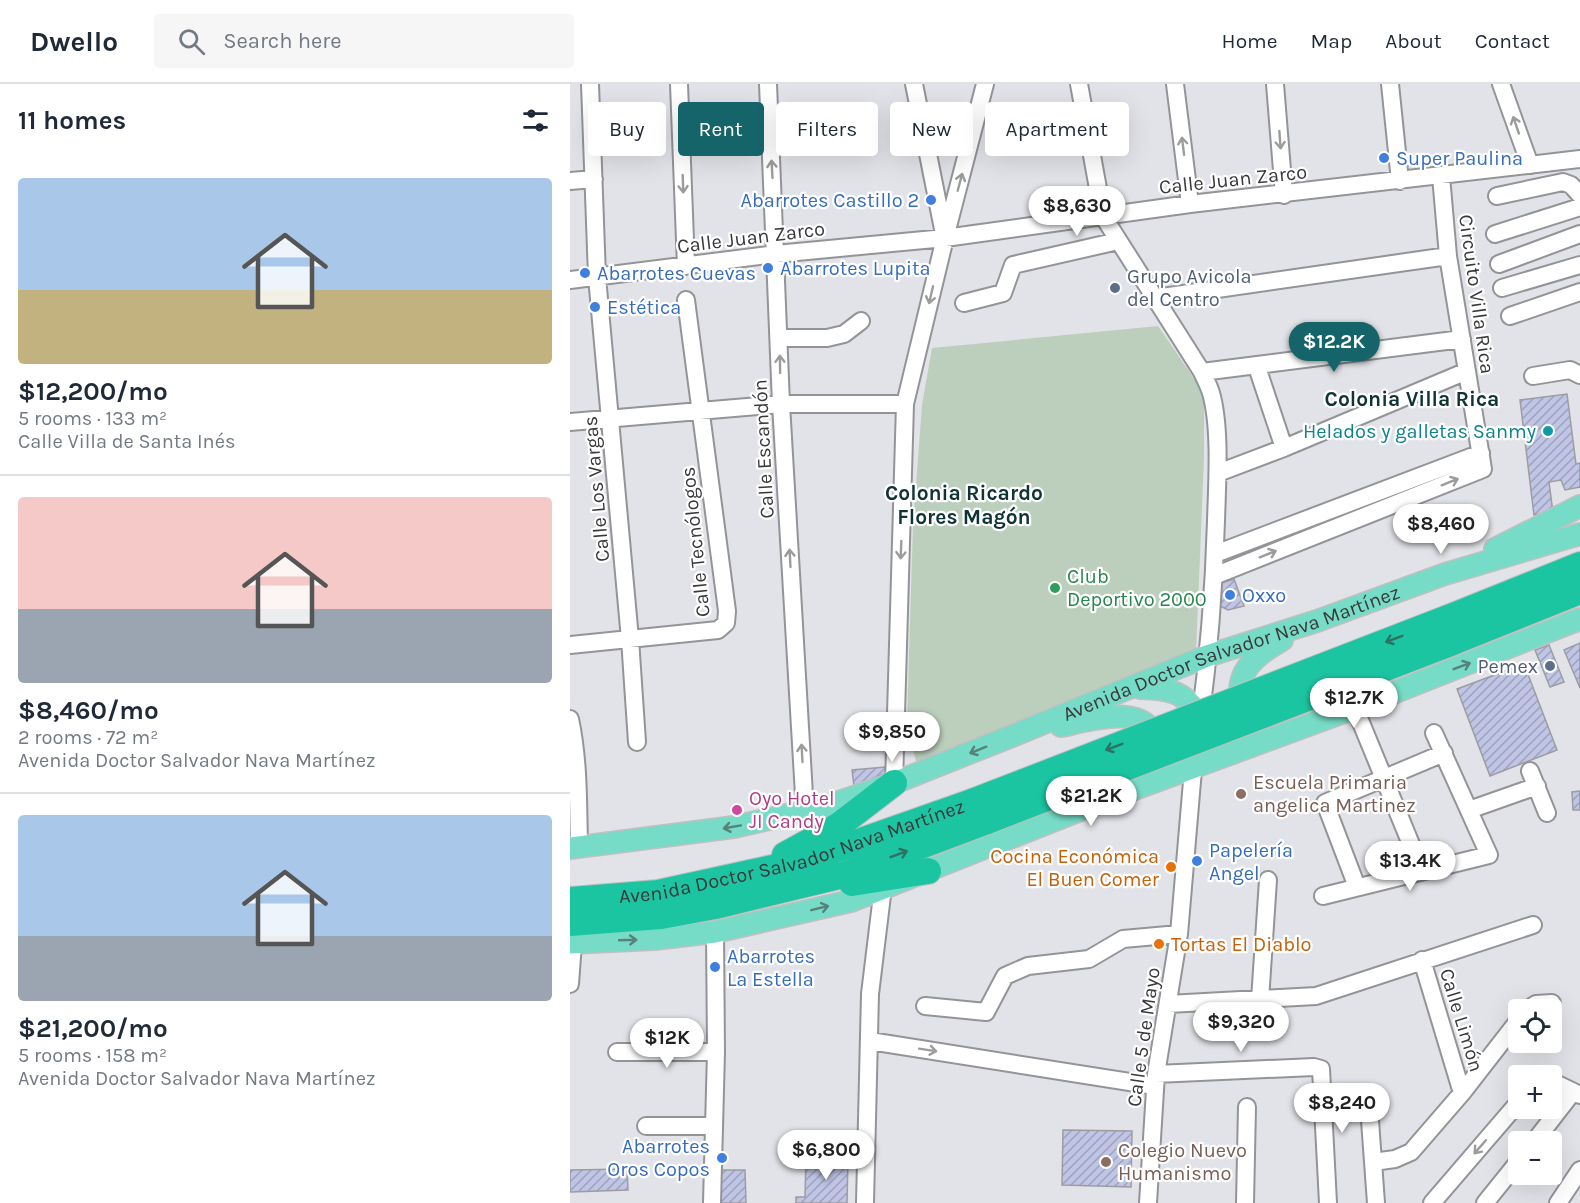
<!DOCTYPE html>
<meta charset="utf-8">
<style>
body{margin:0;font-family:Karla,sans-serif;background:#f6f6f7;color:#1f2937;height:100vh;display:flex;flex-direction:column;font-size:22px;white-space:nowrap}
*{box-sizing:border-box;margin:0}
p{font-size:20px;color:#747a83}
.icon{flex:none;width:33px;height:33px;fill:none;stroke:currentColor;stroke-width:2;stroke-linecap:round;stroke-linejoin:round}
.map{position:relative;flex:1;overflow:hidden}
.side{display:flex;flex-direction:column;background:#fff;width:570px}
.side>*{flex:none}
.banner{position:absolute;left:18px;top:18px;width:570px;height:54px;display:flex;gap:12px}
.buttons{position:absolute;left:938px;top:915px;display:grid;gap:12px}
.buttons a{display:grid;place-items:center;width:54px;height:54px;border-radius:6px;background:#fff;box-shadow:0 6px 24px #0002;font-size:30px}
.price{position:absolute;translate:-50% -51px;padding:0 14px;border-radius:21px;background:#fff;color:#222;font-size:20px;line-height:39px;filter:drop-shadow(0 2px 3px #0008)}
.price::after{content:'';position:absolute;left:50%;top:36px;width:18px;height:14px;margin-left:-9px;background:inherit;clip-path:polygon(0 0,100% 0,50% 100%)}
.price.current{background:#156469;color:#fff}
ul{padding:0;list-style:none}
li{display:grid;align-content:center;gap:12px;height:318px;padding:0 18px}
li+li{border-top:2px solid #e0e1e3}
li span{display:grid;place-items:center;height:186px;border-radius:6px;color:#555}
li>.icon{margin-inline-start:auto}
span .icon{width:108px;height:108px;fill:#fffc;stroke-width:1}
li b{font-size:26px}
h2{display:flex;justify-content:space-between;align-items:center;height:72px;padding:0 18px;font-size:26px}
.chip{padding:0 21px;border-radius:6px;background:#fff;box-shadow:0 6px 24px #0002;font-size:21px;line-height:54px}
.chip.current{background:#156469;color:#fff}
header{display:flex;align-items:center;gap:36px;box-sizing:border-box;height:84px;padding:0 30px;background:#fff;border-bottom:2px solid #e0e1e3}
header strong{font-size:28px}
nav{display:flex;gap:33px;margin-inline-start:auto;font-size:21px}
.search{width:420px;height:54px;background:#f6f6f7;display:flex;align-items:center;gap:15px;box-sizing:border-box;padding:0 21px;border-radius:6px;color:#747a83;font-size:22px}
main{display:flex;flex:1;min-height:0}
.map>svg:first-child{display:block}
.pitch{fill:#bccfbd}
.building{fill:url(#building-hatch);stroke:#9c9ca1;stroke-width:1.5}
.lines{fill:none;stroke-linecap:round;stroke-linejoin:round}
.minor-casing{stroke:#939498;stroke-width:20}
.major-casing{stroke:#c0c0c0;stroke-width:24}
.highway-casing{stroke:#c0c0c0;stroke-width:28}
.minor{stroke:#fff;stroke-width:16}
.major{stroke:#77dcc7;stroke-width:21}
.highway{stroke:#1cc5a2;stroke-width:26}
.highway-bridge-casing{stroke:#c0c0c0;stroke-width:28;stroke-linecap:butt}
.highway-bridge{stroke:#1cc5a2;stroke-width:26}
.oneway{stroke:#9c9c9d}
.oneway2{stroke:#2d7164}
.oneway3{stroke:#55827a}
.shop-dot{fill:#3f7fe0;stroke:#fff;stroke-width:2}
.service-dot{fill:#5c6f8a;stroke:#fff;stroke-width:2}
.culture-dot{fill:#0f9aa8;stroke:#fff;stroke-width:2}
.leisure-dot{fill:#2e9e5b;stroke:#fff;stroke-width:2}
.education-dot{fill:#8d6e63;stroke:#fff;stroke-width:2}
.hotel-dot{fill:#d1479c;stroke:#fff;stroke-width:2}
.food-dot{fill:#e8710a;stroke:#fff;stroke-width:2}
.labels{text-anchor:middle;stroke-width:4.5;stroke-linejoin:round;paint-order:stroke}
.shop-label{font-size:20px;fill:#366cbe;stroke:#fff;text-anchor:start}
.street-label{font-size:20px;fill:#39393b;stroke:#fff}
.service-label{font-size:20px;fill:#4e5e75;stroke:#fff;text-anchor:start}
.culture-label{font-size:20px;fill:#0d838f;stroke:#fff;text-anchor:end}
.leisure-label{font-size:20px;fill:#27864d;stroke:#fff;text-anchor:start}
.education-label{font-size:20px;fill:#785e54;stroke:#fff;text-anchor:start}
.hotel-label{font-size:20px;fill:#b23c85;stroke:#fff;text-anchor:start}
.food-label{font-size:20px;fill:#c56008;stroke:#fff;text-anchor:end}
.neighbourhood-label{font-size:21px;font-weight:bold;fill:#103335;stroke:#fff}
</style>
<header>
<strong>Dwello</strong>
<div class="search"><svg class="icon" aria-label="search" viewBox="0 0 24 24"><circle cx="10" cy="10" r="6"/><path d="M15 15l6 6"/></svg>Search here</div>
<nav><a>Home</a><a>Map</a><a>About</a><a>Contact</a></nav>
</header>
<main>
<section class="side">
<h2>11 homes<svg class="icon" aria-label="filters" viewBox="0 0 24 24"><path d="M4 7h16M4 17h16"/><circle cx="9" cy="7" r="2"/><circle cx="15" cy="17" r="2"/></svg></h2>
<ul>
<li><span style="background:linear-gradient(#a9c7e8 60%,#c2b280 0)"><svg class="icon" aria-label="home" viewBox="0 0 24 24"><path d="M3 11l9-7 9 7M6 9v11h12V9"/></svg></span><div><b>$12,200/mo</b><p>5 rooms · 133 m²</p><p>Calle Villa de Santa Inés</p></div></li>
<li><span style="background:linear-gradient(#f6c9c9 60%,#9aa5b1 0)"><svg class="icon" aria-label="home" viewBox="0 0 24 24"><path d="M3 11l9-7 9 7M6 9v11h12V9"/></svg></span><div><b>$8,460/mo</b><p>2 rooms · 72 m²</p><p>Avenida Doctor Salvador Nava Martínez</p></div></li>
<li><span style="background:linear-gradient(#a9c7e8 65%,#9aa5b1 0)"><svg class="icon" aria-label="home" viewBox="0 0 24 24"><path d="M3 11l9-7 9 7M6 9v11h12V9"/></svg></span><div><b>$21,200/mo</b><p>5 rooms · 158 m²</p><p>Avenida Doctor Salvador Nava Martínez</p></div></li>
</ul>
</section>
<div class="map">
<svg width="1010" height="1119" viewBox="0 0 1010 1119">
<defs>
<pattern id="building-hatch" width="6" height="6" patternUnits="userSpaceOnUse" patternTransform="scale(1.5)"><rect width="6" height="6" fill="#c0c5e6"/><path d="M-1 1l2-2M0 6l6-6M5 7l2-2" fill="none" stroke="#9da1bc"/></pattern>
</defs>
<rect width="100%" height="100%" fill="#e2e3e8"/>
<path class="pitch" d="M 588,242 L 634,309 L 634,375 L 626,568 L 346,678 L 337,636 L 343,441 L 352,321 L 362,264 Z"/>
<path class="building" d="M 997,310 L 1006,380 L 1010,379 L 1010,403 L 995,406 L 991,396 L 979,398 L 983,429 L 964,431 L 950,316 Z
M 664,495 L 674,522 L 658,526 L 650,522 L 651,499 Z
M 1010,559 L 1010,604 L 994,566 Z
M 979,561 L 994,598 L 980,603 L 965,566 Z
M 954,580 L 987,666 L 920,692 L 887,605 Z
M 315,683 L 316,689 L 284,702 L 282,686 Z
M 1010,707 L 1010,726 L 1003,726 L 1002,708 Z
M 493,1046 L 562,1047 L 561,1103 L 492,1101 Z
M 236,1074 L 278,1074 L 277,1119 L 226,1119 L 226,1113 L 235,1113 Z
M 57,1085 L 58,1106 L 0,1108 L 0,1086 Z
M 148,1086 L 175,1086 L 176,1119 L 148,1119 Z"/>
<g class="lines">
<g class="minor-casing">
<path id="minor" d="M 20,0 L 27,193 L 60,555 L 67,658
M 109,0 L 116,182
M 198,0 L 211,320 L 235,728
M 344,0 L 374,150
M 509,0 L 533,132 L 632,288 C 635,295 639,302 641,309 C 651,344 647,400 646,437 C 644,504 639,570 630,637
M 605,0 L 620,120
M 705,0 L 714,111
M 820,0 L 830,97
M 931,0 L 960,81
M 0,97 L 24,95
M 927,112 L 993,98 L 1001,101 L 1010,111
M 925,150 L 1010,123
M 929,180 L 1010,150
M 0,196 L 206,170 L 375,154 L 620,120 L 1010,75
M 932,204 L 1010,181
M 585,214 L 878,172
M 394,219 L 433,209 L 443,181 L 548,157
M 940,232 L 1010,208
M 210,254 L 257,254 L 274,250 L 291,237
M 687,283 L 714,364
M 632,288 L 892,255
M 963,292 L 1000,286 L 1010,291
M 0,338 L 211,320 L 335,320
M 648,389 L 714,364 L 897,287
M 645,470 L 911,369
M 644,492 L 913,385 L 878,172 L 871,92
M 0,561 L 148,546 L 156,539 L 157,527 L 116,216
M 785,624 L 852,787
M 0,635 C 9,677 8,721 9,763
M 960,687 L 977,729
M 324,699 L 335,320 L 375,154 L 415,0
M 899,726 L 967,702
M 787,803 L 755,719 L 874,669
M 753,812 L 919,771 L 864,649
M 852,876 L 892,1009
M 0,900 L 3,859
M 690,916 L 698,796
M 598,920 L 746,912 L 963,841
M 355,922 L 416,928 L 435,892 L 458,882 L 519,875 L 553,855 L 609,850
M 957,926 L 966,920 L 982,919
M 300,957 L 585,1002
M 47,968 L 146,968
M 586,990 L 744,983 L 751,985 L 758,1119
M 981,997 L 1010,1011
M 798,1009 L 806,1119
M 76,1042 L 144,1042
M 964,1058 L 1002,1009
M 803,1078 L 825,1075 L 841,1068 L 892,1009 L 948,937
M 142,1119 L 146,968 L 145,848
M 295,1119 L 300,910 L 313,803
M 578,1119 L 586,990 L 609,850 L 624,674
M 675,1119 L 677,1023
M 862,1119 L 948,1019
M 915,1119 L 948,1078
M 988,1119 L 1010,1086"/>
</g>
<g class="major-casing">
<g id="major">
<path d="M 925,465 L 1010,422"/>
<path d="M 570,604 C 609,605 615,610 637,641"/>
<path d="M 674,628 C 661,591 682,573 712,556"/>
<path d="M 491,642 C 517,637 580,616 586,659"/>
<path id="s1" d="M 0,764 L 164,743 L 260,721 L 324,699 L 442,652 L 637,572 L 747,537 L 875,490 L 1010,450"/>
<path d="M 0,859 L 84,855 L 145,848 L 281,817 L 543,713 L 785,624 L 1010,535"/>
</g>
</g>
<g class="highway-casing">
<g id="highway">
<path d="M 878,534 L 1010,481"/>
<path d="M 883,558 L 1010,507"/>
<path d="M 215,771 L 268,742 L 324,699"/>
<path d="M 282,799 L 358,787"/>
<path id="s2" d="M 0,816 L 88,809 L 234,777 L 402,718"/>
<path d="M 0,839 L 91,832 L 145,822 L 273,791 L 417,737"/>
</g>
</g>
<use href="#minor" class="minor"/>
<use href="#major" class="major"/>
<use href="#highway" class="highway"/>
<g class="highway-bridge-casing">
<path id="highway-bridge" d="M 402,718 L 878,534
M 417,737 L 883,558"/>
</g>
<use href="#highway-bridge" class="highway-bridge"/>
</g>
<defs><path id="oneway-shaft" d="M-6 0H5M1.5-3L5.5 0L1.5 3" fill="none" stroke-width="1.6" stroke-linecap="round" stroke-linejoin="round" transform="scale(1.5)"/></defs>
<g class="oneway">
<use href="#oneway-shaft" transform="translate(946 41) rotate(-109)"/>
<use href="#oneway-shaft" transform="translate(710 56) rotate(86)"/>
<use href="#oneway-shaft" transform="translate(613 62) rotate(-97)"/>
<use href="#oneway-shaft" transform="translate(202 85) rotate(-93)"/>
<use href="#oneway-shaft" transform="translate(390 98) rotate(-75)"/>
<use href="#oneway-shaft" transform="translate(113 100) rotate(88)"/>
<use href="#oneway-shaft" transform="translate(361 211) rotate(103)"/>
<use href="#oneway-shaft" transform="translate(210 280) rotate(-91)"/>
<use href="#oneway-shaft" transform="translate(880 398) rotate(-22)"/>
<use href="#oneway-shaft" transform="translate(331 466) rotate(92)"/>
<use href="#oneway-shaft" transform="translate(698 470) rotate(-22)"/>
<use href="#oneway-shaft" transform="translate(220 474) rotate(-93)"/>
<use href="#oneway-shaft" transform="translate(232 669) rotate(-93)"/>
<use href="#oneway-shaft" transform="translate(358 966) rotate(9)"/>
<use href="#oneway-shaft" transform="translate(910 1063) rotate(131)"/>
</g>
<g class="oneway2">
<use href="#oneway-shaft" transform="translate(824 555) rotate(159)"/>
<use href="#oneway-shaft" transform="translate(544 663) rotate(159)"/>
<use href="#oneway-shaft" transform="translate(329 770) rotate(-20)"/>
</g>
<g class="oneway3">
<use href="#oneway-shaft" transform="translate(892 582) rotate(-21)"/>
<use href="#oneway-shaft" transform="translate(408 666) rotate(158)"/>
<use href="#oneway-shaft" transform="translate(162 743) rotate(170)"/>
<use href="#oneway-shaft" transform="translate(250 824) rotate(-14)"/>
<use href="#oneway-shaft" transform="translate(58 856) rotate(-2)"/>
</g>
<g class="shop-dot">
<circle cx="814" cy="74" r="6"/>
<circle cx="361" cy="116" r="6"/>
<circle cx="198" cy="184" r="6"/>
<circle cx="15" cy="189" r="6"/>
<circle cx="25" cy="223" r="6"/>
<circle cx="660" cy="511" r="6"/>
<circle cx="627" cy="777" r="6"/>
<circle cx="145" cy="883" r="6"/>
<circle cx="152" cy="1074" r="6"/>
</g>
<g class="service-dot">
<circle cx="545" cy="204" r="6"/>
<circle cx="980" cy="582" r="6"/>
</g>
<circle class="culture-dot" cx="978" cy="347" r="6"/>
<circle class="leisure-dot" cx="485" cy="504" r="6"/>
<g class="education-dot">
<circle cx="671" cy="710" r="6"/>
<circle cx="536" cy="1078" r="6"/>
</g>
<circle class="hotel-dot" cx="167" cy="726" r="6"/>
<g class="food-dot">
<circle cx="601" cy="783" r="6"/>
<circle cx="589" cy="860" r="6"/>
</g>
<g class="labels">
<g class="shop-label">
<text x="826" y="81">Super Paulina</text>
<text x="349" y="123" text-anchor="end">Abarrotes Castillo 2</text>
<text x="210" y="191">Abarrotes Lupita</text>
<text x="27" y="196">Abarrotes Cuevas</text>
<text x="37" y="230">Estética</text>
<text x="672" y="518">Oxxo</text>
<text x="639" y="773">Papelería<tspan x="639" dy="23">Angel</tspan></text>
<text x="157" y="879">Abarrotes<tspan x="157" dy="23">La Estella</tspan></text>
<text x="140" y="1069" text-anchor="end">Abarrotes<tspan x="140" dy="23">Oros Copos</tspan></text>
</g>
<g class="street-label">
<text transform="translate(663 95) rotate(-6)" y="7">Calle Juan Zarco</text>
<text transform="translate(181 153) rotate(-7)" y="7">Calle Juan Zarco</text>
<text transform="translate(907 210) rotate(82)" y="7">Circuito Villa Rica</text>
<text transform="translate(193 365) rotate(-93)" y="7">Calle Escandón</text>
<text transform="translate(26 405) rotate(-95)" y="7">Calle Los Vargas</text>
<text transform="translate(125 458) rotate(-96)" y="7">Calle Tecnólogos</text>
<text dy="7" stroke="none"><textPath href="#s1" startOffset="693">Avenida Doctor Salvador Nava Martínez</textPath></text>
<text dy="7" stroke="none"><textPath href="#s2" startOffset="228">Avenida Doctor Salvador Nava Martínez</textPath></text>
<text transform="translate(892 936) rotate(73)" y="7">Calle Limón</text>
<text transform="translate(573 953) rotate(-82)" y="7">Calle 5 de Mayo</text>
</g>
<g class="service-label">
<text x="557" y="199">Grupo Avicola<tspan x="557" dy="23">del Centro</tspan></text>
<text x="968" y="589" text-anchor="end">Pemex</text>
</g>
<g class="culture-label">
<text x="966" y="354">Helados y galletas Sanmy</text>
</g>
<g class="leisure-label">
<text x="497" y="499">Club<tspan x="497" dy="23">Deportivo 2000</tspan></text>
</g>
<g class="education-label">
<text x="683" y="705">Escuela Primaria<tspan x="683" dy="23">angelica Martinez</tspan></text>
<text x="548" y="1073">Colegio Nuevo<tspan x="548" dy="23">Humanismo</tspan></text>
</g>
<g class="hotel-label">
<text x="179" y="721">Oyo Hotel<tspan x="179" dy="23">JI Candy</tspan></text>
</g>
<g class="food-label">
<text x="589" y="779">Cocina Económica<tspan x="589" dy="23">El Buen Comer</tspan></text>
<text x="601" y="867" text-anchor="start">Tortas El Diablo</text>
</g>
<g class="neighbourhood-label">
<text x="842" y="322">Colonia Villa Rica</text>
<text x="394" y="416">Colonia Ricardo<tspan x="394" dy="24">Flores Magón</tspan></text>
</g>
</g>
</svg>
<div class="buttons">
<a><svg class="icon" aria-label="locate" viewBox="0 0 24 24"><circle cx="12" cy="12" r="6"/><path d="M12 2v4M12 18v4M2 12h4M18 12h4"/></svg></a>
<a>+</a>
<a>−</a>
</div>
<b class="price" style="left:507px;top:153px">$8,630</b>
<b class="price current" style="left:764px;top:289px">$12.2K</b>
<b class="price" style="left:871px;top:471px">$8,460</b>
<b class="price" style="left:784px;top:645px">$12.7K</b>
<b class="price" style="left:322px;top:679px">$9,850</b>
<b class="price" style="left:521px;top:743px">$21.2K</b>
<b class="price" style="left:840px;top:808px">$13.4K</b>
<b class="price" style="left:671px;top:969px">$9,320</b>
<b class="price" style="left:97px;top:985px">$12K</b>
<b class="price" style="left:772px;top:1050px">$8,240</b>
<b class="price" style="left:256px;top:1097px">$6,800</b>
<div class="banner">
<a class="chip">Buy</a>
<a class="chip current">Rent</a>
<a class="chip">Filters</a>
<a class="chip">New</a>
<a class="chip">Apartment</a>
</div>
</div>
</main>
